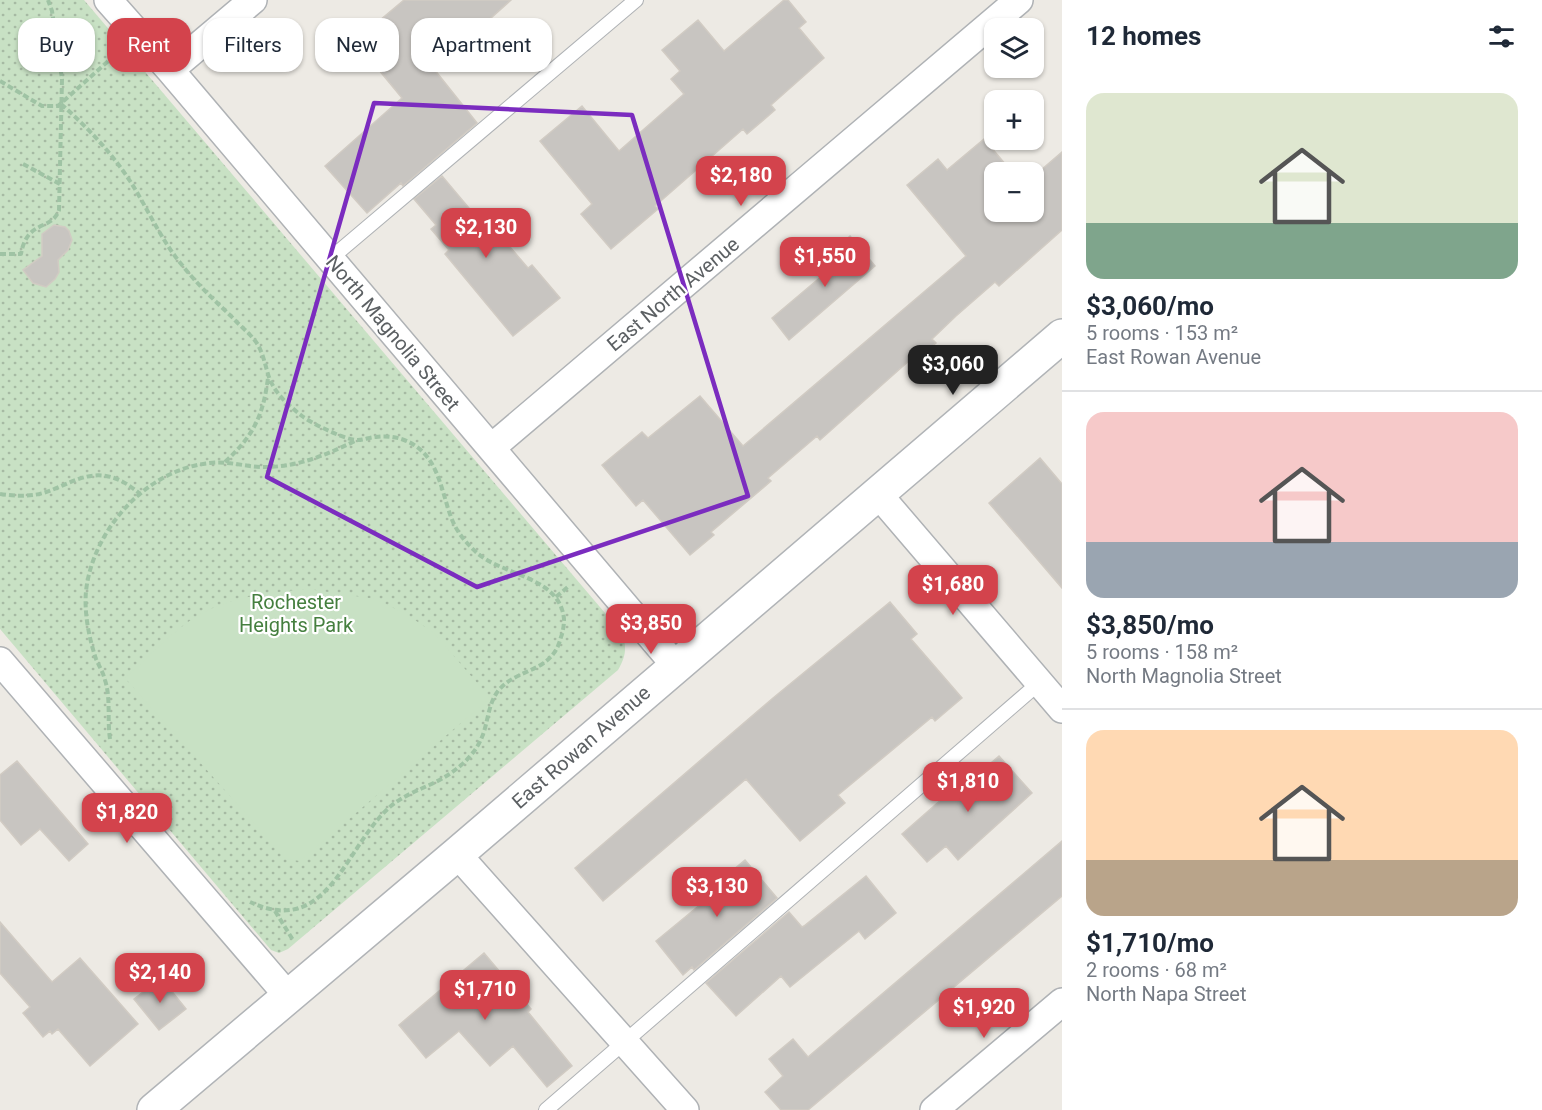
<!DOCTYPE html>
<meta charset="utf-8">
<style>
body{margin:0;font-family:Roboto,sans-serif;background:#f2f2f3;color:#1f2937;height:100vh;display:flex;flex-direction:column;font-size:22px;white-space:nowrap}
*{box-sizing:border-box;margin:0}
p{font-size:20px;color:#747a83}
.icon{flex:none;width:33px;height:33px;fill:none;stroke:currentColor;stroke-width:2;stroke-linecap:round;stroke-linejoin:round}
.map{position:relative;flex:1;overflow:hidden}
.panel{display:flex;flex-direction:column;background:#fff;width:480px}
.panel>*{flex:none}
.hud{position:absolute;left:18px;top:18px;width:570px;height:54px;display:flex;gap:12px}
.controls{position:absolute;left:984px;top:18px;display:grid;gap:12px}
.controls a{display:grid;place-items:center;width:60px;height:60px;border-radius:12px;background:#fff;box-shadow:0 2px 4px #0004;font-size:30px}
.price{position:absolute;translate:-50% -51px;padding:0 14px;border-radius:12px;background:#d3434c;color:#fff;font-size:20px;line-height:39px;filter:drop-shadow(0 2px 3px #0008)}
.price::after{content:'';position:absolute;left:50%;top:36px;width:18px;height:14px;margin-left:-9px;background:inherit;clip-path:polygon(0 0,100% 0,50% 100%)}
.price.on{background:#222;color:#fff}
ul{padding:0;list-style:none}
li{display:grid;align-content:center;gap:12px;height:318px;padding:0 24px}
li+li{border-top:2px solid #e0e1e3}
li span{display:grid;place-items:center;height:186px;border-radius:18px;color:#555}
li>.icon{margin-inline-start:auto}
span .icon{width:108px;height:108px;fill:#fffc;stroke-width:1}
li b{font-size:26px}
h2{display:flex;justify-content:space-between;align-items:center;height:72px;padding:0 24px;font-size:26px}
.pill{padding:0 21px;border-radius:18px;background:#fff;box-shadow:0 2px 4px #0004;font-size:21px;line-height:54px}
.pill.on{background:#d3434c;color:#fff}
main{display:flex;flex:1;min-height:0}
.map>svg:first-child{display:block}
.park{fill:url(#park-dots)}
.pitch{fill:#c8e1c4}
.building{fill:#c8c5c1;stroke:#d1cbc3;stroke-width:1.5}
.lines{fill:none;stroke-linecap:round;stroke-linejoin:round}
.lane-casing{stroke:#afb2b5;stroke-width:16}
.street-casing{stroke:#afb2b5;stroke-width:30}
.secondary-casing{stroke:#b1b4b7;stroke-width:36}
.path{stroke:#9fc3a4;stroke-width:4;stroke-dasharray:6 3;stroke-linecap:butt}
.lane{stroke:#fff;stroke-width:14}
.street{stroke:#fff;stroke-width:27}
.secondary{stroke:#fff;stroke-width:33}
.marked{fill:none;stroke:#7b2cbf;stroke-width:4.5;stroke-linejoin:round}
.labels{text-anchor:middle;stroke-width:4.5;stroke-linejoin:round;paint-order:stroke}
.street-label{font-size:20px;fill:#5c6063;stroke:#fff}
.park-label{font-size:20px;fill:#457f3f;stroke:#fff}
</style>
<main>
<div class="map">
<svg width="1062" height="1110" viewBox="0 0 1062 1110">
<defs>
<pattern id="park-dots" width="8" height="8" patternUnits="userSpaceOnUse" patternTransform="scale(1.5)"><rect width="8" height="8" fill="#c8e1c4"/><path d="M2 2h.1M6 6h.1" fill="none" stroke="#a6baa3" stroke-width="1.8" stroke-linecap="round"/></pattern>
</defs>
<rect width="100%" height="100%" fill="#edeae4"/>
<path class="park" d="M 0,0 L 84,0 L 622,633 C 627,648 626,656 618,670 L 288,949 L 279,953 L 271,950 L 0,629 Z"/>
<path class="pitch" d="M 308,589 L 375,599 L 406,614 L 434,633 L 490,698 L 300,861 L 286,859 L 125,678 C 145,660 166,638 188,622 C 223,597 267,593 308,589 Z"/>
<path class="building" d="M 404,0 L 511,0 L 434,69 L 477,123 L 403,186 L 401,183 L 367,213 L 325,166 L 402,98 L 355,41 Z
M 784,0 L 788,0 L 806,22 L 799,28 L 824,58 L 771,105 L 775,110 L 747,134 L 743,129 L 655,206 L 658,209 L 611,249 L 581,214 L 592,204 L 540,141 L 582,106 L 619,151 L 684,94 L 671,79 L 680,71 L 662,50 L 698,20 L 724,51 Z
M 984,139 L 1012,172 L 994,172 L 994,212 L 1034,212 L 1032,172 L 1039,167 L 1041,170 L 1062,152 L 1062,230 L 999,286 L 995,282 L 956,316 L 932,339 L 936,343 L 914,362 L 911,359 L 820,440 L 817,436 L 768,478 L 771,481 L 711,532 L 714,535 L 690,555 L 643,500 L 636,506 L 602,465 L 642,432 L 648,438 L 700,396 L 743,446 L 945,274 L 966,256 L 907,185 L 938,159 L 947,170 Z
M 442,176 L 474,214 L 479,211 L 528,268 L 532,265 L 560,298 L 513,336 L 445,254 L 449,250 L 431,229 L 436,225 L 414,199 Z
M 54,225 L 65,227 L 69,231 L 72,240 L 68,250 L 58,260 L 59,272 L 55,279 L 46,287 L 33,283 L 23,270 L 42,256 L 42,234 Z
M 850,236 L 875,266 L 789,340 L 772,318 L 829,270 L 822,261 Z
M 1040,458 L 1062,484 L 1062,588 L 989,503 Z
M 890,602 L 917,634 L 911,639 L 962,698 L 935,721 L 932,717 L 838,795 L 845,803 L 800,841 L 746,779 L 603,901 L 575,868 L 773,698 Z
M 999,756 L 1032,793 L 958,860 L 946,846 L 927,862 L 902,834 L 951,791 L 954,795 Z
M 17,761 L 88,844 L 69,861 L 40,829 L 21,845 L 0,820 L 0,775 Z
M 1062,841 L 1062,896 L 808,1110 L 781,1110 L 765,1092 L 783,1076 L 769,1059 L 793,1039 L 808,1057 Z
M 745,860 L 777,898 L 694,970 L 692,967 L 683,975 L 656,941 L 707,899 L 703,895 Z
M 866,876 L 896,913 L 865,939 L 859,931 L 790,987 L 781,976 L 736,1016 L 706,983 L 789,912 L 802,927 L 804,926 Z
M 0,922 L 52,982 L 80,958 L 138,1024 L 90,1066 L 58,1029 L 52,1034 L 50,1031 L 43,1037 L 23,1013 L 30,1007 L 0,973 Z
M 484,953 L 531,1009 L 528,1012 L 572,1066 L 547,1087 L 513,1046 L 490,1066 L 459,1031 L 426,1058 L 399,1025 Z
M 161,978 L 186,1009 L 159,1030 L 134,999 Z"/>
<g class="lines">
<g class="lane-casing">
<path id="lane" d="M 330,259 L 636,0
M 546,1110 L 1039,683"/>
</g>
<g class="street-casing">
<path id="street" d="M 108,0 L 170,70 L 676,666
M 170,70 L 253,0
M 491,448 L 1019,0
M 878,494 L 1062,709
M 0,661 L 289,997
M 457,854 L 685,1110
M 934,1110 L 1062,1002"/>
</g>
<g class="secondary-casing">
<path id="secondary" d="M 154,1110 L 457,854 L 1062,336"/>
</g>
<path class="path" d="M 0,81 L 42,106 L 58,106 L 115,55
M 61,104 C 87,127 111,152 130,181 C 148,209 161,240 182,265 C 197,284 215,301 233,318 C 241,327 252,335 258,345 C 263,354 265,364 268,374 C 273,392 288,405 302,416 C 311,423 347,441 358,440 C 364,440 370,437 376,437 C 390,435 405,438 417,447 C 439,463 442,493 451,517 C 456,531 465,542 476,552 C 502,576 560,576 564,619 C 564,625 563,632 561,637 C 552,674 517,667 498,691 C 488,704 488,723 482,737 C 477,750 466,762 455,770 C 435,786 410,790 391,806 C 345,845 329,939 250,902
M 23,164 L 60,184
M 0,254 L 21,254 C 27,219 52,231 59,210 L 62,79 L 52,11 L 48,0
M 225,462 C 254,435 263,416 268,378
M 0,494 C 14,496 29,497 43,493 C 64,487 83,472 106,476 C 119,478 129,485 139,493
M 556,597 L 569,586
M 110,739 C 107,719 111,699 105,680 C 103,672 99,666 96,659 C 89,638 84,613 86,591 C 93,529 147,469 210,463 C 227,461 243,466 260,467 C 295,468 324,456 355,441
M 275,911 L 293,940"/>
<use href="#lane" class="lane"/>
<use href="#street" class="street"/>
<use href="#secondary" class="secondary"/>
</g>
<path class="marked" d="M 374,103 L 632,115 L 748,496 L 477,587 L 267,477 Z"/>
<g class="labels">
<g class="street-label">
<text transform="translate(673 294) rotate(-40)" y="7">East North Avenue</text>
<text transform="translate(393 333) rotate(50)" y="7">North Magnolia Street</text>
<text transform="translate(581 747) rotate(-41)" y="7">East Rowan Avenue</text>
</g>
<g class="park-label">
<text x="296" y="609">Rochester<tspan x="296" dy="23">Heights Park</tspan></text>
</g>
</g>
</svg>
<div class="controls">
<a><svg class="icon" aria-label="layers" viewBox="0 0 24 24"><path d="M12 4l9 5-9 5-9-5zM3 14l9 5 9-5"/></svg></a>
<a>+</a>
<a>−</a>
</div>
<b class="price" style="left:741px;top:207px">$2,180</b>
<b class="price" style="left:486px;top:259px">$2,130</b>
<b class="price" style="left:825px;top:288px">$1,550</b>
<b class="price on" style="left:953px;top:396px">$3,060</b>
<b class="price" style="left:953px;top:616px">$1,680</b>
<b class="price" style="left:651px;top:655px">$3,850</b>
<b class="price" style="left:968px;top:813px">$1,810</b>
<b class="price" style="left:127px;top:844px">$1,820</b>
<b class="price" style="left:717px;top:918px">$3,130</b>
<b class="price" style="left:160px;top:1004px">$2,140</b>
<b class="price" style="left:485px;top:1021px">$1,710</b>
<b class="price" style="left:984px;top:1039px">$1,920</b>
<div class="hud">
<a class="pill">Buy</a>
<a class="pill on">Rent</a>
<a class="pill">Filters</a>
<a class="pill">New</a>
<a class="pill">Apartment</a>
</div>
</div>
<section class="panel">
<h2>12 homes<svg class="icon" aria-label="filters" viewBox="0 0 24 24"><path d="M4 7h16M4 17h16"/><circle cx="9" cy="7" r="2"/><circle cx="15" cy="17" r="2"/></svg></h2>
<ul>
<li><span style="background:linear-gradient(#dfe7d0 70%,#7fa58c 0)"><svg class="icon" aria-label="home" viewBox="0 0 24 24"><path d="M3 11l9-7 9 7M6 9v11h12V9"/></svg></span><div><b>$3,060/mo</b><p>5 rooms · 153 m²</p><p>East Rowan Avenue</p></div></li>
<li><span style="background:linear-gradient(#f6c9c9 70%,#9aa5b1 0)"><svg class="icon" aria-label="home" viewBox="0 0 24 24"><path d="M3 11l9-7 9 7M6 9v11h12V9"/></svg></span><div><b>$3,850/mo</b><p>5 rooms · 158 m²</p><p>North Magnolia Street</p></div></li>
<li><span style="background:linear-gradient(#ffd9b3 70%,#b9a48a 0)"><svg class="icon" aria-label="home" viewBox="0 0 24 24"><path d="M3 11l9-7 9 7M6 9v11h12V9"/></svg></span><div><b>$1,710/mo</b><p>2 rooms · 68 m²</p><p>North Napa Street</p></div></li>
</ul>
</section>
</main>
